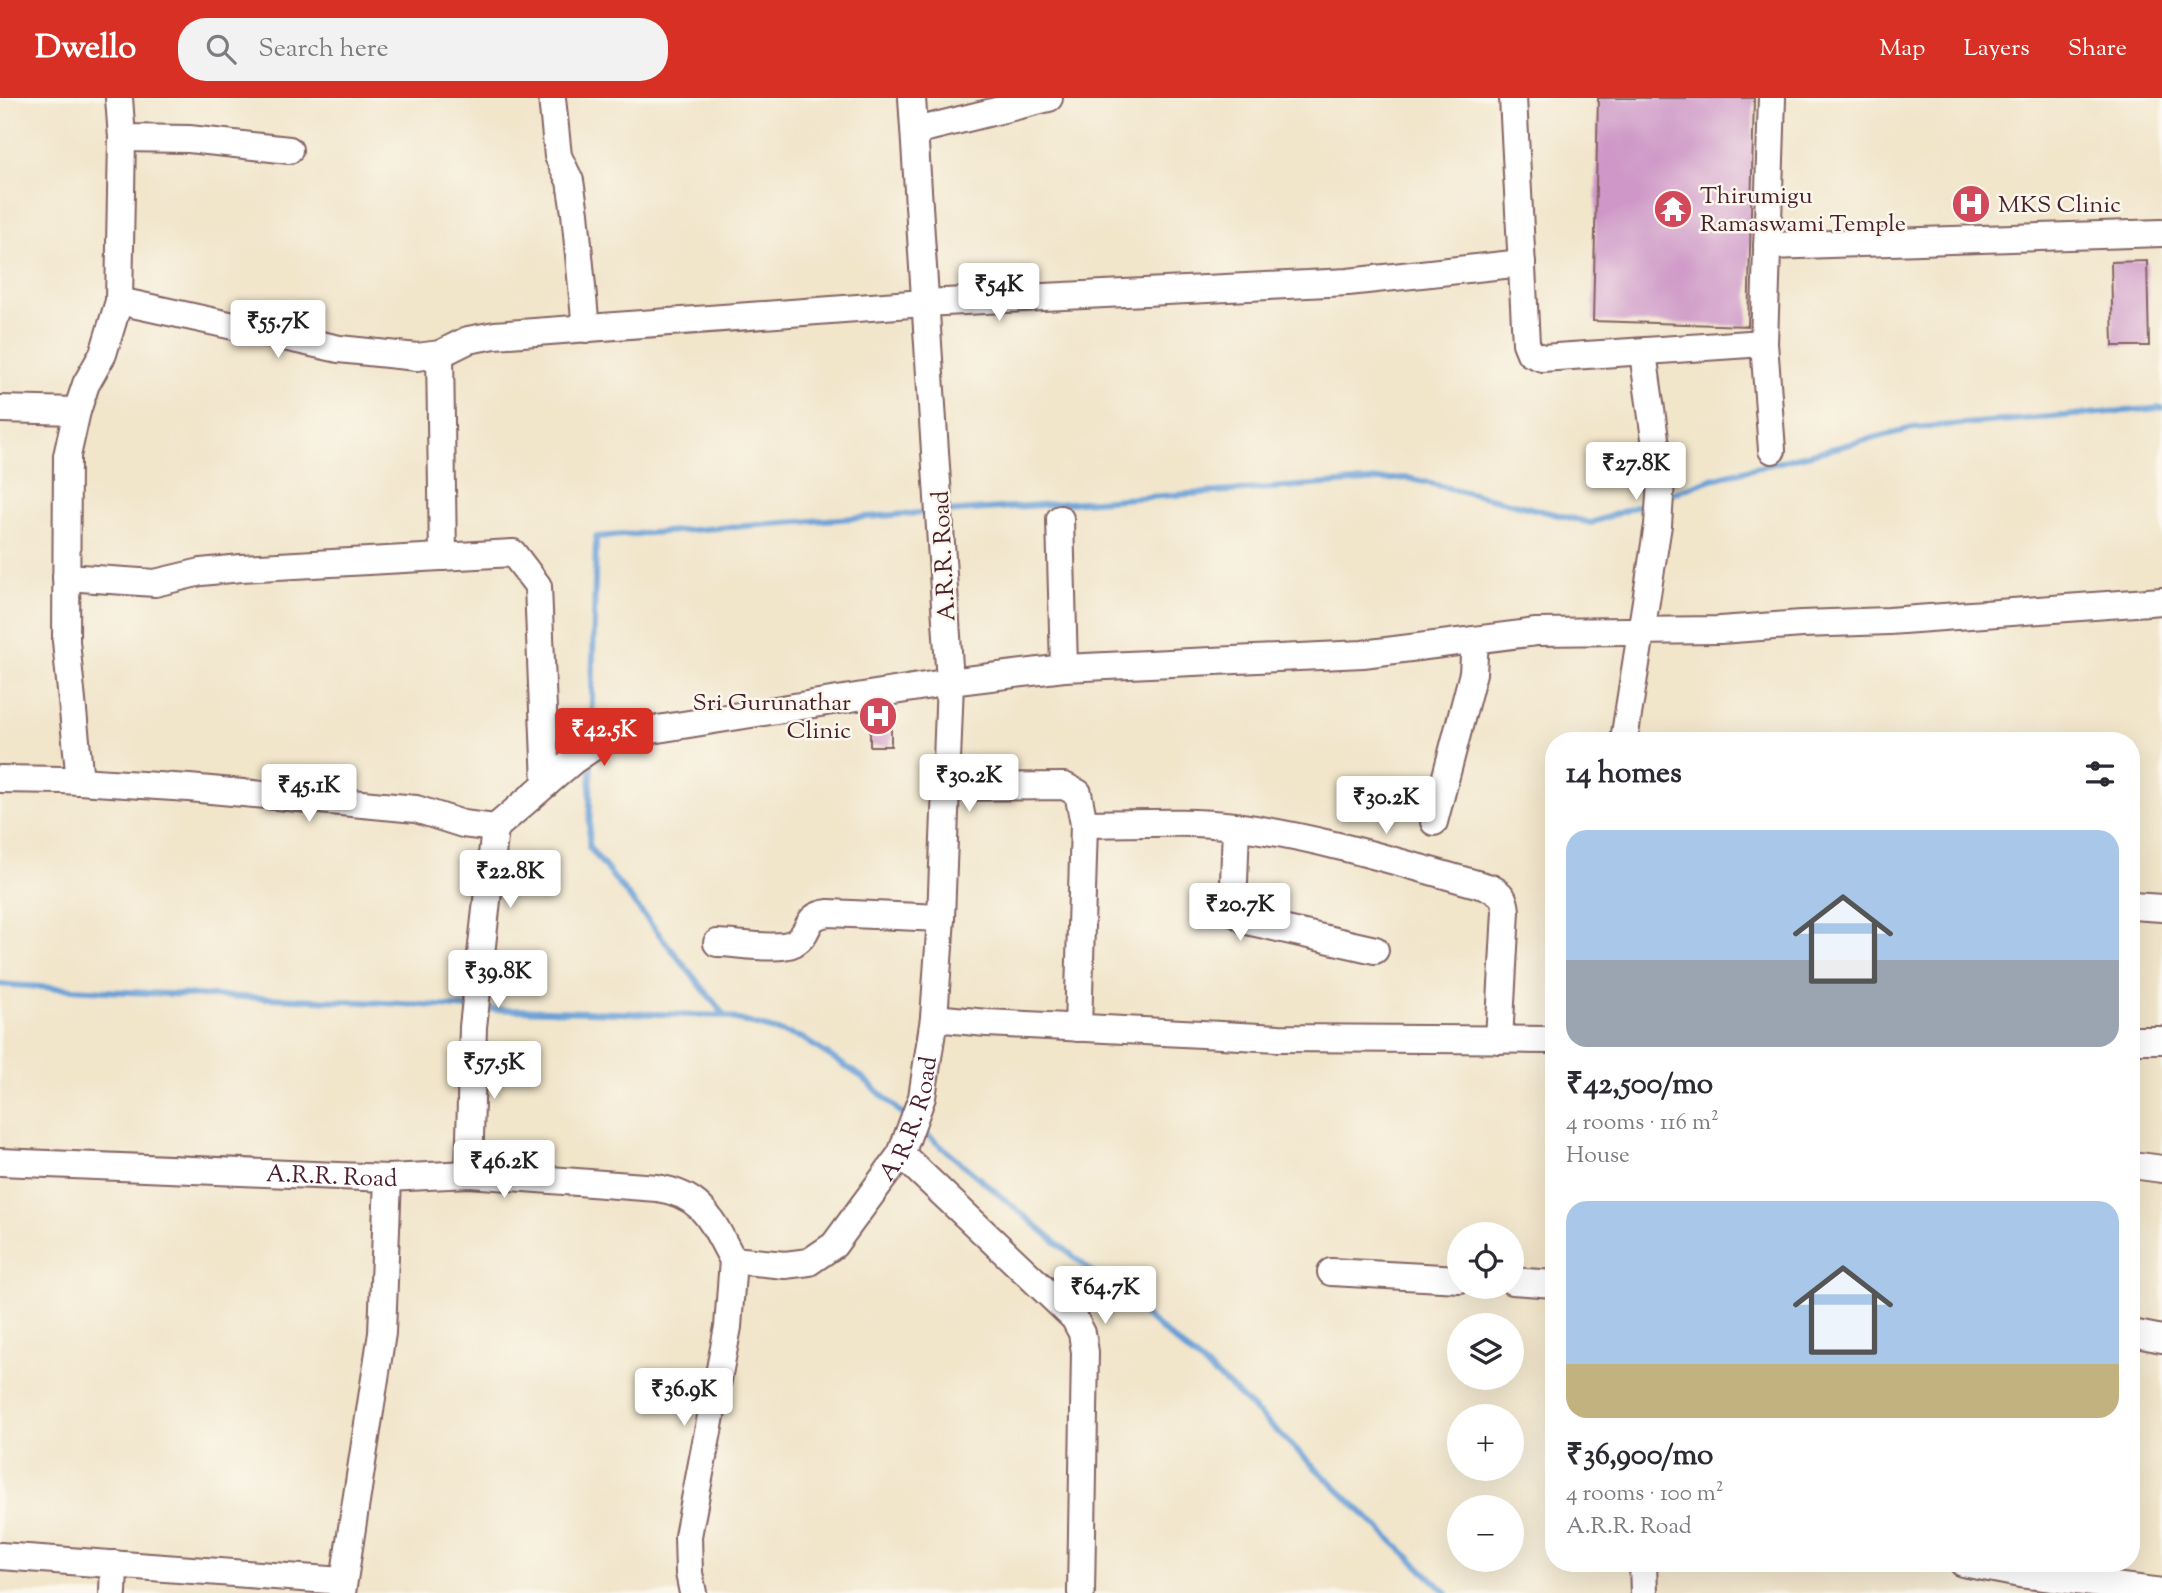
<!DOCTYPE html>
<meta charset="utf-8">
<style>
body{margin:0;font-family:"Sorts Mill Goudy",serif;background:#f2f2f3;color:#2b2b33;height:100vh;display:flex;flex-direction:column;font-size:26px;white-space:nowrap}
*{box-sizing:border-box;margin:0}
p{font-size:23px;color:#7c7c81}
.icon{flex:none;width:38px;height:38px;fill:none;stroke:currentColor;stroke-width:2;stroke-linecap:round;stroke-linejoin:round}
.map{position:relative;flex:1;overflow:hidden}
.side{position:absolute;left:1545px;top:634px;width:595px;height:840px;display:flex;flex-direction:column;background:#fff;border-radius:28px;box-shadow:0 7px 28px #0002}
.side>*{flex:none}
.tools{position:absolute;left:1447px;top:1124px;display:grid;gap:14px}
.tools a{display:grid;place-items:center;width:77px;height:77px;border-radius:50%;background:#fff;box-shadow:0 7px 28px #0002;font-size:35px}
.price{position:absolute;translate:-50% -60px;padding:0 16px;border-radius:7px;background:#fff;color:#222;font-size:23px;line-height:46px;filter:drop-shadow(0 2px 4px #0008)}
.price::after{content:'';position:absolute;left:50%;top:42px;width:21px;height:16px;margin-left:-10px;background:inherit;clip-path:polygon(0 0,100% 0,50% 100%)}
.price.selected{background:#d93025;color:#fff}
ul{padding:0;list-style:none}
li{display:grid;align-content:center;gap:14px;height:371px;padding:0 21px}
li span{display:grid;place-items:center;height:217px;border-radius:21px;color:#555}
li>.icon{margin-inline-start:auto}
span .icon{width:126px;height:126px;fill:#fffc;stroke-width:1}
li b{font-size:30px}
h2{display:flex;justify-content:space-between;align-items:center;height:84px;padding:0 21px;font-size:30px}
header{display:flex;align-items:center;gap:42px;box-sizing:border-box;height:98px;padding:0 35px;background:#d93025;color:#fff}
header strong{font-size:33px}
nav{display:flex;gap:38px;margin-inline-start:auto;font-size:24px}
.search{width:490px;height:63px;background:#f2f2f3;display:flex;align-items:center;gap:18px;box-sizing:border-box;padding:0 24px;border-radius:28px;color:#7c7c81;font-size:26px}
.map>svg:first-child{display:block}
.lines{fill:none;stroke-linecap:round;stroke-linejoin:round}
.stream{stroke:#689fd6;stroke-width:6}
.building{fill:#ce97c7}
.minor-casing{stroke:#846463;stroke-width:30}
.minor{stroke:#fff;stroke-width:26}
.labels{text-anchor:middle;stroke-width:5;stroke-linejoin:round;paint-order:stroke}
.poi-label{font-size:24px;fill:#4a1f2b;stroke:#fbf7ec;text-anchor:start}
.street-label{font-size:24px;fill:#4a1f2b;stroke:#fbf7ec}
</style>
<header>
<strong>Dwello</strong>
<div class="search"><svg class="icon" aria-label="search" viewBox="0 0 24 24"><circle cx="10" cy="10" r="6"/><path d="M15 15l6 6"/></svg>Search here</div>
<nav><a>Map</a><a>Layers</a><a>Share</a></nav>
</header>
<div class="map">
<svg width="2162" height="1495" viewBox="0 0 2162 1495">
<rect width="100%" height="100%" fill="#fbf7ec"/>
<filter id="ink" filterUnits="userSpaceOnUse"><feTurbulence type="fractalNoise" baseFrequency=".0143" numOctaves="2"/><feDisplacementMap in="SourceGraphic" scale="14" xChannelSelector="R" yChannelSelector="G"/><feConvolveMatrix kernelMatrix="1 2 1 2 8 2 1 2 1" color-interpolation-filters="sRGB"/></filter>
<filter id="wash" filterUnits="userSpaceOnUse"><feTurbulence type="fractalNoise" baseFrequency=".00686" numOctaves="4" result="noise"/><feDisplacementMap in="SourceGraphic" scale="28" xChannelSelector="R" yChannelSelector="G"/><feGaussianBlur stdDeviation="1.57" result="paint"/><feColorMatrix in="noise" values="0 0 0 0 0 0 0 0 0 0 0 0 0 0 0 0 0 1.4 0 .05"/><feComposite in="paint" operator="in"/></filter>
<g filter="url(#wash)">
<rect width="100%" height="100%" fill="#f1e5ca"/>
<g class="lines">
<path class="stream" d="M 1668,397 L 1712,381 L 1913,330 L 2162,310
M 945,414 L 1408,380 L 1591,425 L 1651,403
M 591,642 L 596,439 L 934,414
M 591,660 L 589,749 L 725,918
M 0,886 C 156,899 313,899 470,910
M 481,911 L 725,918 L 802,940 L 862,979 L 908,1021
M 919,1030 L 1228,1287 L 1447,1495"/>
</g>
<g id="blocks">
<path class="building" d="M 1598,0 L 1754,0 L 1748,228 L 1593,223 Z
M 2147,163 L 2149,248 L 2113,248 L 2111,164 Z
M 891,610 L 891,648 L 870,648 L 870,613 Z"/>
</g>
</g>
<g filter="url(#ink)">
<use href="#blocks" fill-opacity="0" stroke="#846463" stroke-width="2"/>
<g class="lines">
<g class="minor-casing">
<g id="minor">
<path d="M 552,0 L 558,58 L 570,83 L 575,115 L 586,231"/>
<path d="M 1513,0 L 1526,245 L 1530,255 L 1542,260 L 1764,245 L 1772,0"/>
<path d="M 915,33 L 1049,0"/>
<path d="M 122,40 L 189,41 L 289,52"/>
<path d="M 1767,148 L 2162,135"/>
<path d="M 119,203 L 339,251 L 417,259 L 440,256 L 468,242 L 495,237 L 924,205 L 1348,184 L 1522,165"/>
<path d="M 1764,245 L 1772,352"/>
<path d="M 440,256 L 443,459"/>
<path d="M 0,311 L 77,313"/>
<path d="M 1060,421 L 1064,570"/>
<path d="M 66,479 L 155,485 L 201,474 L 241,470 L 513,455 L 538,488 L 546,686"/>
<path d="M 1624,642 L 1658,427 L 1661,383 L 1643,255"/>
<path d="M 0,681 L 63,682 L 189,690 L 416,711 L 463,726 L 495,730 L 574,662 L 608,639 L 950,584 L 1064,570 L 1363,556 L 1536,534 L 1720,532 L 1802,526 L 1889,523 L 2162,503"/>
<path d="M 80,683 L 66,543 L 67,358 L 77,313 L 86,286 L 103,256 L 119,203 L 122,40 L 119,0"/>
<path d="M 946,689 L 1064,688 L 1078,695 L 1084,726 L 1078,930"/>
<path d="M 1434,724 L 1473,575 L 1475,542"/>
<path d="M 1084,726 C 1133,726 1185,722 1234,728 C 1321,739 1407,767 1491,790 C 1502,796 1505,801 1506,813 L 1499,942"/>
<path d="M 1236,728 L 1233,813 L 1247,823 L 1375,852"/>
<path d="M 2132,808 L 2162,810"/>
<path d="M 717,845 C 735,845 779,853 794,845 C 813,834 802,818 829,815 L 941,820"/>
<path d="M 934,920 L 987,925 L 1279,940 L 1554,942"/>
<path d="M 2132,942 L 2162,942"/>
<path d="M 901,1056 L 1074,1220 L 1082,1235 L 1085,1254 L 1081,1495"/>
<path id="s1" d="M 0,1064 L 388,1080 L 469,1076 L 657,1090 C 704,1097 712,1124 733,1162 L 785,1167 L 809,1164 L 834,1147 L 901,1056 L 922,999 L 934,920 L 941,820 L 950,584 L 912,0"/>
<path d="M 2132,1067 L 2162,1071"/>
<path d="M 469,1076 L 473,929 L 495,730"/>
<path d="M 1331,1174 L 1460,1181"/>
<path d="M 1512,1183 L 1554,1186"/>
<path d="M 2132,1235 L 2162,1241"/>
<path d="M 0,1458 L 343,1483"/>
<path d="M 1643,1465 L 1644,1495"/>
<path d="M 1963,1465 L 2020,1476 L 2162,1494"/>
<path d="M 113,1495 L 114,1466"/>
<path d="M 342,1495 L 382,1235 L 388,1080"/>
<path d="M 693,1495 L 689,1475 L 688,1438 L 728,1229 L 733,1162"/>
</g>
</g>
<use href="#minor" class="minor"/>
</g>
</g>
<defs>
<g id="hospital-disc" transform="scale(2.0125)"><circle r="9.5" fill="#d1495b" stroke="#fbf7ec"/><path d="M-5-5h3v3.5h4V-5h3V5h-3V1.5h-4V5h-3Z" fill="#fff"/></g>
<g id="temple-disc" transform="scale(2.0125)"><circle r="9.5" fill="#d1495b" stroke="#fbf7ec"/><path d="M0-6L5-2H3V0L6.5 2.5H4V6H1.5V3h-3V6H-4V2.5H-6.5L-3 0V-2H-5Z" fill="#fff"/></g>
</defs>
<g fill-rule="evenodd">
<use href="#hospital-disc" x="1971" y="106"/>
<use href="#temple-disc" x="1673" y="111"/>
<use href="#hospital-disc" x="878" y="618"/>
</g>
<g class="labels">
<g class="poi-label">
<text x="1700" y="105">Thirumigu<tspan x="1700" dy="28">Ramaswami Temple</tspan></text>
<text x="1998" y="114">MKS Clinic</text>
<text x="851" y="612" text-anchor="end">Sri Gurunathar<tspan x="851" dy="28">Clinic</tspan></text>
</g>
<g class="street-label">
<text transform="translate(943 458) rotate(-93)" y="8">A.R.R. Road</text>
<text dy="8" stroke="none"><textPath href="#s1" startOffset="1024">A.R.R. Road</textPath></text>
<text dy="8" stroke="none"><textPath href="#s1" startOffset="332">A.R.R. Road</textPath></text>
</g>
</g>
</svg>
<div class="tools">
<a><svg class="icon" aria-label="locate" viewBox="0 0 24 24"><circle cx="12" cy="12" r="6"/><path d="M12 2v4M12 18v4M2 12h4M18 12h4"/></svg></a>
<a><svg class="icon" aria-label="layers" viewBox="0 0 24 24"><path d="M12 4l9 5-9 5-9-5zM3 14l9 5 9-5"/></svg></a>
<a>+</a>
<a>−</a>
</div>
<b class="price" style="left:999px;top:225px">₹54K</b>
<b class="price" style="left:278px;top:262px">₹55.7K</b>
<b class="price" style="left:1636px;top:404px">₹27.8K</b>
<b class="price selected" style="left:604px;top:670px">₹42.5K</b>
<b class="price" style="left:969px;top:716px">₹30.2K</b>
<b class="price" style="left:309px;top:726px">₹45.1K</b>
<b class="price" style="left:1386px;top:738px">₹30.2K</b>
<b class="price" style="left:510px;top:812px">₹22.8K</b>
<b class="price" style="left:1240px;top:845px">₹20.7K</b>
<b class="price" style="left:498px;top:912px">₹39.8K</b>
<b class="price" style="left:494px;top:1003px">₹57.5K</b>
<b class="price" style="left:504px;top:1102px">₹46.2K</b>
<b class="price" style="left:1105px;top:1228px">₹64.7K</b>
<b class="price" style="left:684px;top:1330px">₹36.9K</b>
<section class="side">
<h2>14 homes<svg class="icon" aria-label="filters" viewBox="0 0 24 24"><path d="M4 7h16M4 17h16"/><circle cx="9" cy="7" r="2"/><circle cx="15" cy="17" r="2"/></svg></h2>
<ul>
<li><span style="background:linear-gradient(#a9c7e8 60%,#9aa5b1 0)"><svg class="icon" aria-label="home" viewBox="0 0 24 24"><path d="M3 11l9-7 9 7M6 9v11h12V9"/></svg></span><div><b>₹42,500/mo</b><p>4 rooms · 116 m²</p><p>House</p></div></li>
<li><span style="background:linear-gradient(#a9c7e8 75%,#c2b280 0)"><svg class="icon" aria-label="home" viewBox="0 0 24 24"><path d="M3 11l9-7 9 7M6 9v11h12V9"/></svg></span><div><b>₹36,900/mo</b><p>4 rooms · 100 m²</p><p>A.R.R. Road</p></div></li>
</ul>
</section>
</div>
